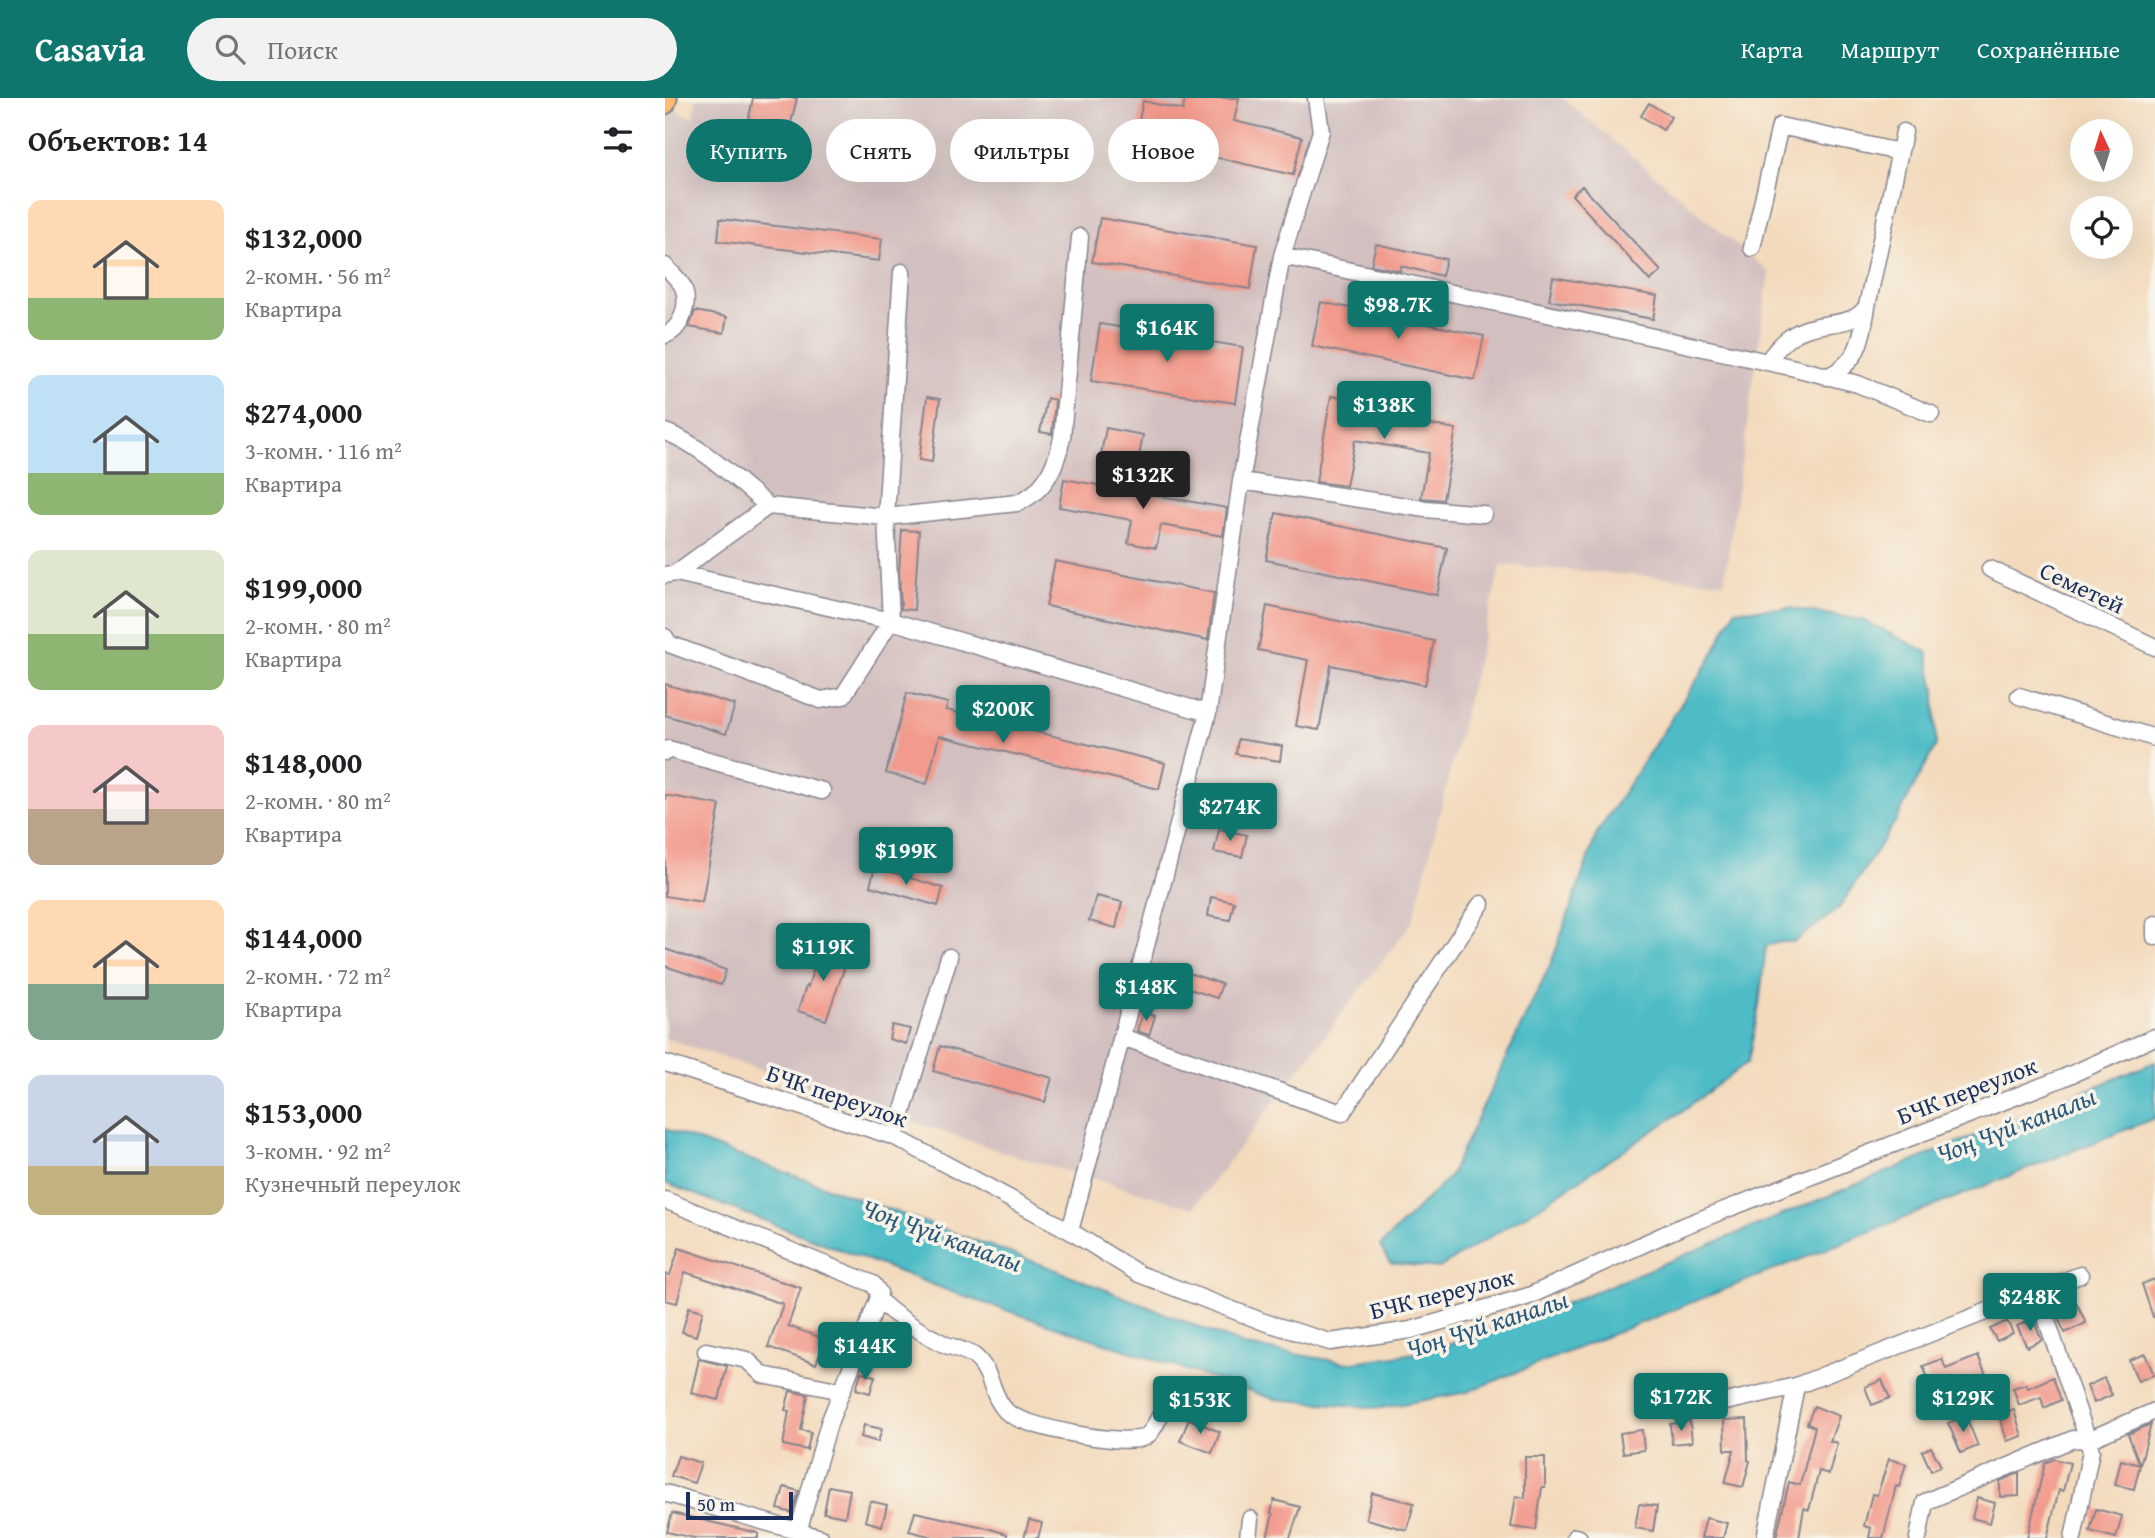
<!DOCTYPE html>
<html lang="ru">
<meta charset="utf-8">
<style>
body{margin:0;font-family:"Gentium Book Plus",serif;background:#f2f2f2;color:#202124;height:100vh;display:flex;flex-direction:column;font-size:26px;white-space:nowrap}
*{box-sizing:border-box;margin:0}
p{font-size:23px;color:#757577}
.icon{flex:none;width:38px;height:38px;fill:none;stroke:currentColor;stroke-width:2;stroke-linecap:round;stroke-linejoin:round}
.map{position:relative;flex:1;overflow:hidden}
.panel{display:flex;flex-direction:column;background:#fff;width:665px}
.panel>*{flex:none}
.banner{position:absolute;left:21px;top:21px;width:665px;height:63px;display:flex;gap:14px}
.needle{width:46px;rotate:356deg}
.fabs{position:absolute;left:1405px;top:21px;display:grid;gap:14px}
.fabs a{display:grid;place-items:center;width:63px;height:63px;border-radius:50%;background:#fff;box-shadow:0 7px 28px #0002;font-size:35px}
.scale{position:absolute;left:21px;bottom:18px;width:107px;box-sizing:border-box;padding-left:7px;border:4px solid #1b2f5e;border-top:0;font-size:19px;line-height:24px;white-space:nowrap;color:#1b2f5e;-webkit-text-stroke:5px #f7f3e8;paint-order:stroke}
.price{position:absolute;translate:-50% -60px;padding:0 16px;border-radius:7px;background:#0f766e;color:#fff;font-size:23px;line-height:46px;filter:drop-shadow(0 2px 4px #0008)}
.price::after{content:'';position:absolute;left:50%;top:42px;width:21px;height:16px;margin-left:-10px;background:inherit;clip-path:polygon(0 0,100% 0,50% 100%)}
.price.on{background:#222;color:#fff}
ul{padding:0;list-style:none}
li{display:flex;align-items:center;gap:21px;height:175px;padding:0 28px}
li span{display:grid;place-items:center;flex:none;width:196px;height:140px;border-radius:14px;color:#555}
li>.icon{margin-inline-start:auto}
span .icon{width:84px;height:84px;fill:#fffc;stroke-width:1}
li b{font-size:30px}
h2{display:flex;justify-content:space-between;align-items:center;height:84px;padding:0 28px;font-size:30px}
.chip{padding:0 24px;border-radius:32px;background:#fff;box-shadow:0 7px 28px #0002;font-size:24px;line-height:63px}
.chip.on{background:#0f766e;color:#fff}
header{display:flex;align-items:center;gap:42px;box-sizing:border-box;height:98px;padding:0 35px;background:#0f766e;color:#fff}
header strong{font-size:33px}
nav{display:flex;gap:38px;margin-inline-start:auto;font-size:24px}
.search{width:490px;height:63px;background:#f2f2f2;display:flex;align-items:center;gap:18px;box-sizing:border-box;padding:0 24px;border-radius:38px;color:#757577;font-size:26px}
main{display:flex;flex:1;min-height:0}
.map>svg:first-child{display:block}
.industrial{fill:#d2bfbf}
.water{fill:#4ebcc6;stroke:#347692;stroke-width:2}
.building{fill:#f29a8b}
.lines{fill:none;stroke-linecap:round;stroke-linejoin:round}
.minor-casing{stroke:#87848d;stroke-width:19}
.major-casing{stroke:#87848d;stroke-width:23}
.minor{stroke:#fff;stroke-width:16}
.major{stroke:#febb71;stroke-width:19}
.labels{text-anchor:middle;stroke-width:7;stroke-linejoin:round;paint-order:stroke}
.street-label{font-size:24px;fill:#1b2f5e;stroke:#f7f3e8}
.water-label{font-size:26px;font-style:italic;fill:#2a597d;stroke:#f7f3e8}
</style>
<header>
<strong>Casavia</strong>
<div class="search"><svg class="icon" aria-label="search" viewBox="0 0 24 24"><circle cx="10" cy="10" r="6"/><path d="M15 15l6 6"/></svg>Поиск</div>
<nav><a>Карта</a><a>Маршрут</a><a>Сохранённые</a></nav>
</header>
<main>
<section class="panel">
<h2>Объектов: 14<svg class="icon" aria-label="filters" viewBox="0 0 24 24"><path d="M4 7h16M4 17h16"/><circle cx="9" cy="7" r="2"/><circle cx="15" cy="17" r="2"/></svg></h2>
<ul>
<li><span style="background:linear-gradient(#ffd9b3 70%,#8fb573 0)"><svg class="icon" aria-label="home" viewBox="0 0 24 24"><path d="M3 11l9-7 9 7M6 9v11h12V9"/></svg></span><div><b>$132,000</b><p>2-комн. · 56 m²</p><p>Квартира</p></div></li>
<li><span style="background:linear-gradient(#bfe0f5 70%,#8fb573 0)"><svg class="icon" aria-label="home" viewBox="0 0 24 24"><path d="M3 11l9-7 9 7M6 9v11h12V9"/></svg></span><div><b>$274,000</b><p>3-комн. · 116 m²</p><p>Квартира</p></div></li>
<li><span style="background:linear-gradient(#dfe7d0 60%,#8fb573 0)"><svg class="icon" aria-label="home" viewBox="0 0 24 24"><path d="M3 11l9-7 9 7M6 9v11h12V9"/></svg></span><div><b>$199,000</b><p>2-комн. · 80 m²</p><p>Квартира</p></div></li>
<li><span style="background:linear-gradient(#f6c9c9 60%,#b9a48a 0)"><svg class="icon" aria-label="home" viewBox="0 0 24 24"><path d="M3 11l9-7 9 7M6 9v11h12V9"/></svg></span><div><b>$148,000</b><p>2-комн. · 80 m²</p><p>Квартира</p></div></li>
<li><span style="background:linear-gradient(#ffd9b3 60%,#7fa58c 0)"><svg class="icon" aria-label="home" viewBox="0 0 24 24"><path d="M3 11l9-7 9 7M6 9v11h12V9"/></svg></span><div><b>$144,000</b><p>2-комн. · 72 m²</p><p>Квартира</p></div></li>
<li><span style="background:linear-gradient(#c9d6e8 65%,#c2b280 0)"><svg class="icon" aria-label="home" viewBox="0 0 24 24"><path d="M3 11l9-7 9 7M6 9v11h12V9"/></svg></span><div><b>$153,000</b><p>3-комн. · 92 m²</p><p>Кузнечный переулок</p></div></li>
</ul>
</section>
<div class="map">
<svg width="1490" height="1440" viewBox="0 0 1490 1440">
<rect width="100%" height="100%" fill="#f7f3e8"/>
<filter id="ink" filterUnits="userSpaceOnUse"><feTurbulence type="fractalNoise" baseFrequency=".0143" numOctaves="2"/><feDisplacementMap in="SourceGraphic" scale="14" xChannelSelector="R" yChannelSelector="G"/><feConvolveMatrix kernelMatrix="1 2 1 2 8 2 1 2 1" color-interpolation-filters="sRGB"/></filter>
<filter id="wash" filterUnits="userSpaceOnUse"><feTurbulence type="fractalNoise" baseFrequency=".00686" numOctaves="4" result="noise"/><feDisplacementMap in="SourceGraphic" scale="28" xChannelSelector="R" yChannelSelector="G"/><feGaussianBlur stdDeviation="1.57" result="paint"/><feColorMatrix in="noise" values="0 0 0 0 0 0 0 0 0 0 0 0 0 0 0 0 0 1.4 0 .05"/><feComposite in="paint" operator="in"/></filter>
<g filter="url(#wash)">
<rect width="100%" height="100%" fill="#f3dabc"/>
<path class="industrial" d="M 31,0 L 898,0 L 1104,174 L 1059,484 L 836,467 L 748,823 L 528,1110 L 341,1055 L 0,940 L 0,9 L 29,20 Z"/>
<path class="water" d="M 1124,510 L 1198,522 L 1262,554 L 1270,592 L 1271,647 L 1233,719 L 1174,810 L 1129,844 L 1115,844 L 1101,848 L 1094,908 L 1083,964 L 1016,1014 L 874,1109 L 774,1170 L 725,1165 L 715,1148 L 785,1078 L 887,863 L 932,735 L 1046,560 L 1070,512 Z
M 1490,964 L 1490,1020 L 802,1294 L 716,1310 L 609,1301 L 295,1197 L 0,1085 L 0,1031 L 389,1171 L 581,1248 L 682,1265 L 764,1253 L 873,1217 Z"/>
<g id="blocks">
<path class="building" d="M 88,0 L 132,0 L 124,33 L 83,24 Z
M 520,0 L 574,0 L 569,23 L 637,39 L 628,77 L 470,41 L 478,3 L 518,12 Z
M 984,5 L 1006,19 L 998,32 L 976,18 Z
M 917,88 L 996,173 L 985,183 L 907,97 Z
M 435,120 L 592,147 L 585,191 L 427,164 Z
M 55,121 L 217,141 L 214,163 L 53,143 Z
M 711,146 L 781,161 L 777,178 L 736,168 L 735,173 L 706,167 Z
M 888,179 L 992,198 L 988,221 L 884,202 Z
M 656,204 L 819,238 L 810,282 L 647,248 Z
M 30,213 L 62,219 L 59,235 L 24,229 Z
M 435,226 L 578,249 L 570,305 L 426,283 Z
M 666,298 L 763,315 L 761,326 L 791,331 L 778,402 L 756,400 L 764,355 L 690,342 L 681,388 L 651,384 Z
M 262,299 L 275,301 L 267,364 L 254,362 Z
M 382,300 L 390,302 L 387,336 L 375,334 Z
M 441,330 L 478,337 L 473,363 L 436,356 Z
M 399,381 L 562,410 L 558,438 L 496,427 L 491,450 L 463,445 L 467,422 L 394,409 Z
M 611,415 L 782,450 L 772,497 L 601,462 Z
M 237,432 L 254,433 L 249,512 L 236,511 L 234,474 Z
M 390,463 L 549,495 L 543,542 L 381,508 Z
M 602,508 L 769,543 L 760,587 L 666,567 L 654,632 L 631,628 L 643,562 L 593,552 Z
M 0,586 L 70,607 L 61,636 L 0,617 Z
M 242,595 L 283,605 L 281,612 L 500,665 L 494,691 L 274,638 L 262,686 L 221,675 Z
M 573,641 L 617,648 L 615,663 L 571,656 Z
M 0,697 L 55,707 L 37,804 L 0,798 Z
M 554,731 L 582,737 L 577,759 L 549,754 Z
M 210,769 L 278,790 L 273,808 L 205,788 Z
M 431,798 L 457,804 L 451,830 L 424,823 Z
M 546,799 L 569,804 L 565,822 L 543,818 Z
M 155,849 L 184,857 L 161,922 L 133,913 L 141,888 L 143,889 Z
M 0,851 L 61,872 L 56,887 L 0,868 Z
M 493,865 L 557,886 L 552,900 L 488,879 Z
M 478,914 L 490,918 L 484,937 L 472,933 Z
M 227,927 L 245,931 L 241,946 L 224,941 Z
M 275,948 L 387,980 L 380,1004 L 268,973 Z
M 14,1150 L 136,1190 L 123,1228 L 160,1241 L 151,1266 L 103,1249 L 118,1206 L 20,1174 L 12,1205 L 0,1202 L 0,1176 L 5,1177 Z
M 1490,1181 L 1490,1219 L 1488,1219 L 1477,1186 Z
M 1411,1204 L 1421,1225 L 1400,1235 L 1390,1214 Z
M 24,1209 L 38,1213 L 31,1238 L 17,1234 Z
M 1368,1221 L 1377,1242 L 1362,1249 L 1352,1228 Z
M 1342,1223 L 1348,1235 L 1332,1243 L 1325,1231 Z
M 1480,1256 L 1489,1277 L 1473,1283 L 1464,1262 Z
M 1313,1258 L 1322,1280 L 1297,1290 L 1295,1286 L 1270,1297 L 1258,1268 L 1277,1261 L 1281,1271 Z
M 34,1261 L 62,1268 L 54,1302 L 26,1295 Z
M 196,1274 L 210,1278 L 205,1295 L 191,1291 Z
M 1388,1279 L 1396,1302 L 1379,1310 L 1376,1299 L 1354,1307 L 1348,1290 L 1361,1286 L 1363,1290 Z
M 1439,1280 L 1447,1297 L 1429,1305 L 1422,1288 Z
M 1217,1282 L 1225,1300 L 1207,1307 L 1200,1289 Z
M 125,1293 L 143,1297 L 136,1332 L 146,1334 L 142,1352 L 118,1347 L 124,1313 L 120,1312 Z
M 1149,1308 L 1174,1318 L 1165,1343 L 1172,1345 L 1164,1376 L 1154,1373 L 1144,1412 L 1139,1410 L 1134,1440 L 1111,1440 L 1124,1384 L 1135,1387 L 1150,1329 L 1142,1326 Z
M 1349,1312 L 1357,1338 L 1342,1343 L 1334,1316 Z
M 1301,1318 L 1313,1348 L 1296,1355 L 1283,1325 Z
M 524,1321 L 555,1334 L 547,1355 L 515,1343 Z
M 1082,1321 L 1083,1362 L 1085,1363 L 1078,1389 L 1060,1385 L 1069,1352 L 1060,1352 L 1059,1322 Z
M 1025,1323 L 1027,1344 L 1007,1346 L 1005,1326 Z
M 1486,1326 L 1475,1367 L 1463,1336 Z
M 199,1327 L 217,1331 L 213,1344 L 196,1339 Z
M 977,1332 L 979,1352 L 958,1355 L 955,1335 Z
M 1266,1349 L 1276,1368 L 1266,1373 L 1257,1353 Z
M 13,1358 L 36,1365 L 29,1385 L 6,1378 Z
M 860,1359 L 880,1359 L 880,1389 L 877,1389 L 871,1432 L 846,1429 L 851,1398 L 860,1400 Z
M 1224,1361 L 1241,1366 L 1234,1389 L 1231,1388 L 1218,1440 L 1204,1440 L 1206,1430 L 1199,1428 L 1207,1396 L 1212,1397 Z
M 1389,1361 L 1405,1365 L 1398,1393 L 1394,1392 L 1382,1440 L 1362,1440 L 1380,1365 Z
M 1456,1362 L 1475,1367 L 1469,1391 L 1450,1387 Z
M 1354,1375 L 1354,1398 L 1335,1399 L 1335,1383 Z
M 164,1388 L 185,1392 L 180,1419 L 159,1415 Z
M 119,1389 L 134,1393 L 127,1415 L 113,1411 Z
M 707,1395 L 749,1405 L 742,1432 L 701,1421 Z
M 1312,1400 L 1330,1405 L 1325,1425 L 1307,1420 Z
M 609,1402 L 635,1409 L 625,1440 L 602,1440 L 608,1416 L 606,1415 Z
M 205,1403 L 222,1407 L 217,1428 L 200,1423 Z
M 974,1406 L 992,1408 L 988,1433 L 970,1430 Z
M 1431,1411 L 1457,1418 L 1451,1440 L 1425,1433 Z
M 250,1414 L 319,1429 L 342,1436 L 342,1440 L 272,1440 L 244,1433 Z
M 7,1415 L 93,1435 L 93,1440 L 29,1440 L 2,1434 Z
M 1041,1420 L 1062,1425 L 1058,1440 L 1036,1440 Z
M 364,1422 L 377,1425 L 373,1440 L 359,1440 Z"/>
</g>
</g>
<g filter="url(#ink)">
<use href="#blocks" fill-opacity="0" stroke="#87848d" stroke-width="2"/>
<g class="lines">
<g class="minor-casing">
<path id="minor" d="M 1087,150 L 1115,28 L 1234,54
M 617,158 L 1130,270 L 1193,286 L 1266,316
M 0,168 C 5,174 15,182 18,189 C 25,205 17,231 0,237
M 237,174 L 221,419 L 352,405 C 380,394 391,368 397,340 L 415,139
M 1102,264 C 1113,249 1123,237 1141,231 C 1162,223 1189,229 1202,208 L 1239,34
M 1162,279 C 1195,263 1196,242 1202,209
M 0,334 C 34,345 75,385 103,408
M 576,383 L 761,411 L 818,416
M 1325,471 L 1490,549
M 0,477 L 11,475 L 103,408 L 221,419 L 226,523 L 543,615
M 0,539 L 4,546 L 156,602 L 178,598 L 226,523 L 11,475
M 1354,598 L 1490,640
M 0,654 L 3,651 L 157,693
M 1490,826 L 1490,839
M 457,939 L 677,1015 L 816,806
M 0,965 L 230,1039 L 405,1133 L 474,1176 L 599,1224 L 665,1244 L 746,1232 L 864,1198 L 1016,1129 L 1398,980 L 1490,939
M 230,1039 L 284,859
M 0,1102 L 208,1186 L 214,1195 L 213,1202 L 164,1325 L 133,1434
M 405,1133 L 543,615 L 576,383 L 617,158 L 656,33 L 651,0
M 1372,1194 L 1423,1342 L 1490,1313
M 213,1202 C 233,1220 255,1234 279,1246 C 289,1250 300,1252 309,1258 C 327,1272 326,1298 341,1313 C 356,1329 460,1349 480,1339 C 487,1335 491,1325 495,1318
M 41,1253 L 82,1262 L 98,1277 L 177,1293
M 1030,1311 L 1131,1288 L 1415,1177
M 0,1395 L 156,1440
M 910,1439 L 914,1440
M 583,1440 L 585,1421
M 1100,1440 L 1131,1288
M 1253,1440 L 1260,1404 L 1408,1341 L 1423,1342 L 1426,1353 L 1408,1440"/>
</g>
<g class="major-casing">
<path id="major" d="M 0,6 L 2,0"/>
</g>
<use href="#minor" class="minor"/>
<use href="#major" class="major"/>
</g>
</g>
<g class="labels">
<g class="street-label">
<text transform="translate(1417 490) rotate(25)" y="8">Семетей</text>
<text transform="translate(1302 993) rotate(-21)" y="8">БЧК переулок</text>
<text transform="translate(172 998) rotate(19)" y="8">БЧК переулок</text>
<text transform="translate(777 1196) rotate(-14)" y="8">БЧК переулок</text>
</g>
<g class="water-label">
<text transform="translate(1351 1027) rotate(-21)" y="9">Чоң Чүй каналы</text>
<text transform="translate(277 1137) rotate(20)" y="9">Чоң Чүй каналы</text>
<text transform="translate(822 1226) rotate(-18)" y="9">Чоң Чүй каналы</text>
</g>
</g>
</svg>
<div class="fabs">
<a><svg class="needle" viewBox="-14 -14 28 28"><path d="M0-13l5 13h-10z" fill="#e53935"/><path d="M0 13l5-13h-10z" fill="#757577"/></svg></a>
<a><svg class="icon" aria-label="locate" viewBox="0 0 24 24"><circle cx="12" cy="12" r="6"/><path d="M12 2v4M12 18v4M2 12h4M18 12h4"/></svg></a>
</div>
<div class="scale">50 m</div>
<b class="price" style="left:733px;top:243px">$98.7K</b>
<b class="price" style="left:502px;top:266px">$164K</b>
<b class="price" style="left:719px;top:343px">$138K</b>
<b class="price on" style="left:478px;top:413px">$132K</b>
<b class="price" style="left:338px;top:647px">$200K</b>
<b class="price" style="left:565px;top:745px">$274K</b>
<b class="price" style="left:241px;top:789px">$199K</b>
<b class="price" style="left:158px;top:885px">$119K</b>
<b class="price" style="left:481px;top:925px">$148K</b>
<b class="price" style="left:1365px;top:1235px">$248K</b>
<b class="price" style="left:200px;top:1284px">$144K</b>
<b class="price" style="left:1016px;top:1335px">$172K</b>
<b class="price" style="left:1298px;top:1336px">$129K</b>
<b class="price" style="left:535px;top:1338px">$153K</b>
<div class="banner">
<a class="chip on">Купить</a>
<a class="chip">Снять</a>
<a class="chip">Фильтры</a>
<a class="chip">Новое</a>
</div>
</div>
</main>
